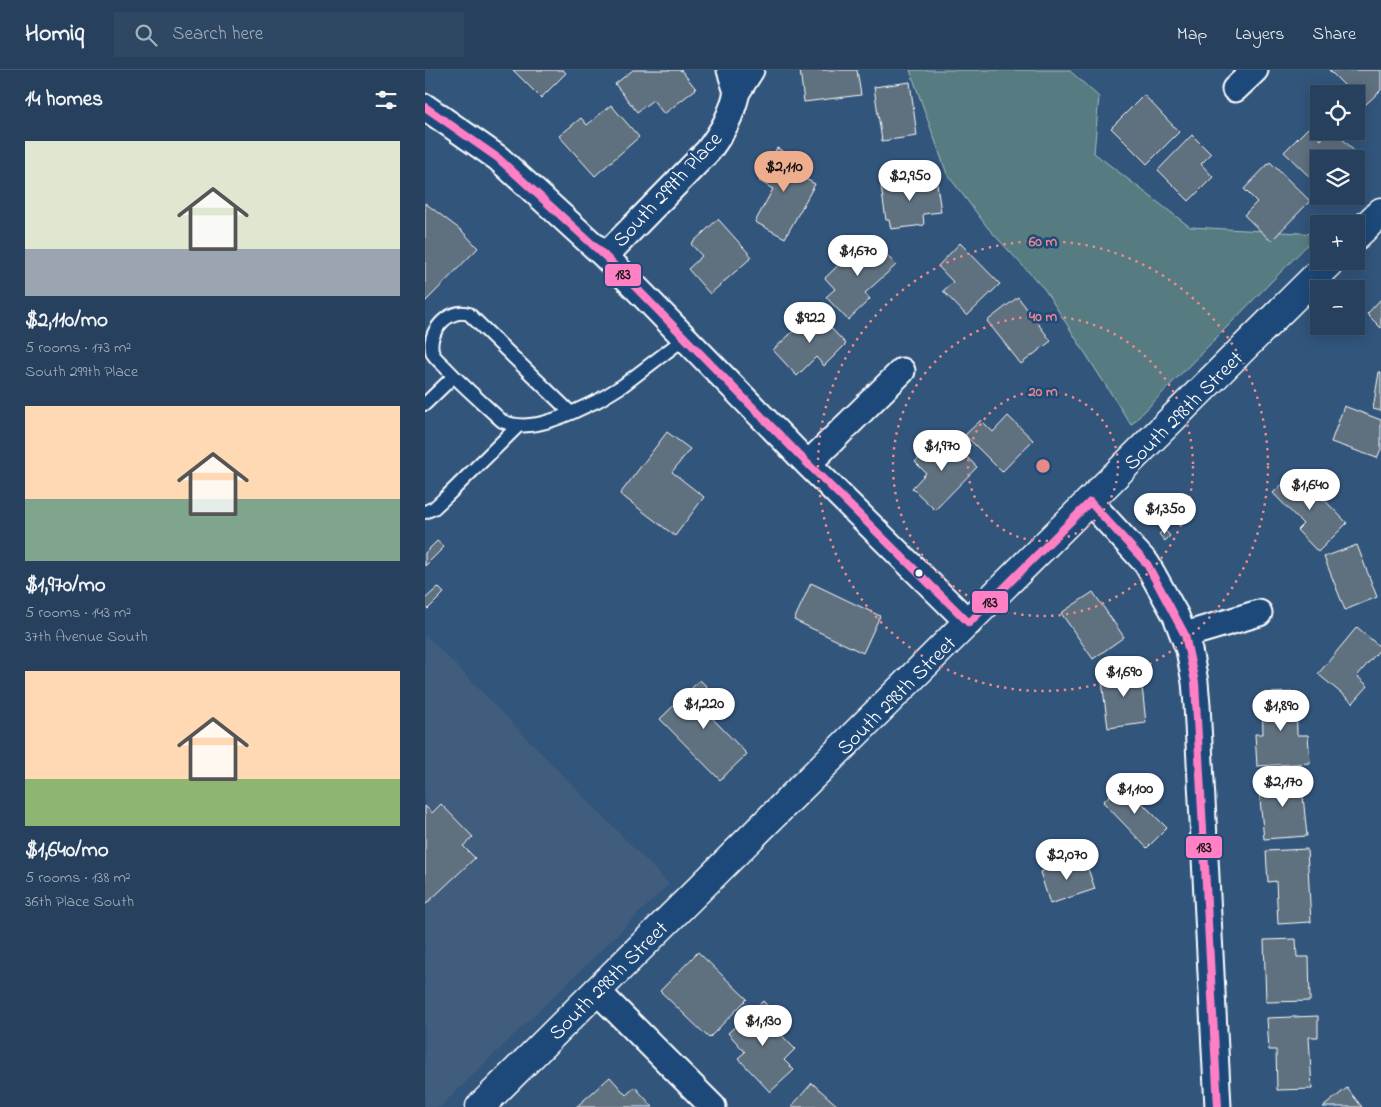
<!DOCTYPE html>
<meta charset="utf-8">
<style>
body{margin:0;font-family:"Indie Flower",sans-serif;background:#2e4763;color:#f1f3f6;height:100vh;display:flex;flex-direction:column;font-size:19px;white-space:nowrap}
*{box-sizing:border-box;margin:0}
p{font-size:16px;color:#a4afbc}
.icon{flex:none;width:28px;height:28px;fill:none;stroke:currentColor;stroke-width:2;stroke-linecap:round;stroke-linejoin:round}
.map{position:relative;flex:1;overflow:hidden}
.sheet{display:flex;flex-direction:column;background:#26405d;width:425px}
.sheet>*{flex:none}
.fabs{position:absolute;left:885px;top:15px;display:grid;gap:10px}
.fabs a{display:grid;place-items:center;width:55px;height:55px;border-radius:0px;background:#26405d;box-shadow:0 2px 12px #0003,0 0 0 1px #425972;font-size:25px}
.price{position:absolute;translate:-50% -42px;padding:0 11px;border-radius:18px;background:#fff;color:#222;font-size:16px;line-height:32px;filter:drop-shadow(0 1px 2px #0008)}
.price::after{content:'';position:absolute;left:50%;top:30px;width:15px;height:11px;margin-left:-8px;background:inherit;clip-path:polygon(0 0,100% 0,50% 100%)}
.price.on{background:#eead8d;color:#111}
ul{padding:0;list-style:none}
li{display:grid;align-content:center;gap:10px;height:265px;padding:0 25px}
li span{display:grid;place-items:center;height:155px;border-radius:0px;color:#555}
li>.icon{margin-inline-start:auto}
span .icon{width:90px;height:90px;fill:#fffc;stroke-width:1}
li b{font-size:21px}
h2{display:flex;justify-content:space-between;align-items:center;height:60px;padding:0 25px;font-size:21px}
header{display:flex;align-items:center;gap:30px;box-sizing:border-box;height:70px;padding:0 25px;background:#26405d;border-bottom:1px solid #425972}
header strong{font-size:24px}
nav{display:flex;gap:28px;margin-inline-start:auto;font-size:18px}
.search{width:350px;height:45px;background:#2e4763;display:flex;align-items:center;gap:12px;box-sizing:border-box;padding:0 18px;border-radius:0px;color:#a4afbc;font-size:19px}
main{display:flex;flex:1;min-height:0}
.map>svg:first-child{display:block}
.built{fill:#3f5d7d}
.green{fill:#567c82;stroke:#aabec0}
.building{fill:#5e707f;stroke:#fff}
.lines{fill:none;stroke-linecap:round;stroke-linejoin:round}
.service-casing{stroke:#fff;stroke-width:16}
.minor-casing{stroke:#fff;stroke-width:29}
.tertiary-casing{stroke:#fff;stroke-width:31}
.service{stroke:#1f4a7a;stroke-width:12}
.minor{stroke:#1f4a7a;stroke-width:25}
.tertiary{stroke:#1f4a7a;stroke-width:28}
.bus-1-casing{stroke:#1f4a7a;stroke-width:11}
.bus-1{stroke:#ff80c5;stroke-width:8}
.ring{fill:none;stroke:#e88989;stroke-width:2.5;stroke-dasharray:2.5 5}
.bus-dot{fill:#fff;stroke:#1f4a7a;stroke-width:2}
.labels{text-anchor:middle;stroke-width:5;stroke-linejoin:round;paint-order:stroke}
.street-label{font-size:21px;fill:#fff;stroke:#1f4a7a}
.centre{fill:#e88989;stroke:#1f4a7a;stroke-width:2.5}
.ring-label{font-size:15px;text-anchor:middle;font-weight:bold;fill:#e88989;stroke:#1f4a7a;stroke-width:5;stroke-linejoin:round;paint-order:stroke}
.line-badge{stroke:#1f4a7a;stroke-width:2}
.pale-badge-label{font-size:14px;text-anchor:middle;font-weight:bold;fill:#111}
</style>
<header>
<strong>Homiq</strong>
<div class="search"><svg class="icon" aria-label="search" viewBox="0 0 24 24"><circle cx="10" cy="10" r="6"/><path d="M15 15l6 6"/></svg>Search here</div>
<nav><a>Map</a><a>Layers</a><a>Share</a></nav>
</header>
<main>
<section class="sheet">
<h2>14 homes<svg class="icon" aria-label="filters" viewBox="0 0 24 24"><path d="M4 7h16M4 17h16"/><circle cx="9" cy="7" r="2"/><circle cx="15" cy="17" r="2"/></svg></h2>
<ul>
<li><span style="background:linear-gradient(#dfe7d0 70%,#9aa5b1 0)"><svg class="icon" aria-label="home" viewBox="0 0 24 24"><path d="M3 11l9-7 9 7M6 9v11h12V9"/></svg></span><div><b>$2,110/mo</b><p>5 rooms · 173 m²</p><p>South 299th Place</p></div></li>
<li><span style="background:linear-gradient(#ffd9b3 60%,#7fa58c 0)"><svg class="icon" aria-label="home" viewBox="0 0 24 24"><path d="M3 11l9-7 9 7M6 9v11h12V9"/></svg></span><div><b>$1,970/mo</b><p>5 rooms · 143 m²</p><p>37th Avenue South</p></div></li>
<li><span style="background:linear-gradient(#ffd9b3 70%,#8fb573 0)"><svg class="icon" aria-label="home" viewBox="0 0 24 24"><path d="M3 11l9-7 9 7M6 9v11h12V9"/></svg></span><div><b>$1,640/mo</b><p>5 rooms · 138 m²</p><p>36th Place South</p></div></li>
</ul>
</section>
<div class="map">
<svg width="956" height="1037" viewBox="0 0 956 1037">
<rect width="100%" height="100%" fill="#32557c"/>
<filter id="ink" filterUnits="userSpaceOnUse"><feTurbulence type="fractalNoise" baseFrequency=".02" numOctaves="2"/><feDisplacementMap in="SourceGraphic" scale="10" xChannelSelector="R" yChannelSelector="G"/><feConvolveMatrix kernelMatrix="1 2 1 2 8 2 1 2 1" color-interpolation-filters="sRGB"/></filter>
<g filter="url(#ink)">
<path class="built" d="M 0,565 L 11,575 L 244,814 L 15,1037 L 0,1037 Z"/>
<path class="green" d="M 485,0 L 644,0 L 674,27 L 669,83 L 765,157 L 893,164 L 706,355 L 620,220 L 563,158 L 522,104 Z"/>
<path class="building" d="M 88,0 L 138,0 L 141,3 L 116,28 Z
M 208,0 L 256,0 L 271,19 L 239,44 L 228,30 L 212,42 L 190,14 Z
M 375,0 L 432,0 L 436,25 L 379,32 Z
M 904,0 L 956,0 L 956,20 L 939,36 L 931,27 L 931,24 L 928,24 Z
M 485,12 L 492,66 L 457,71 L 449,17 Z
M 719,25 L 754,62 L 722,94 L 686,58 Z
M 186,35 L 214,67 L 170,106 L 134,66 L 156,48 L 162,55 Z
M 883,58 L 896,70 L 905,61 L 910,61 L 931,83 L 926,89 L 894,89 L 894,116 L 859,82 Z
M 767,65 L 786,84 L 776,94 L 788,107 L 764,131 L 733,100 Z
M 352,78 L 381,94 L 375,106 L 390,114 L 360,168 L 330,152 L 348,119 L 334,111 Z
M 845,92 L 885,131 L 846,171 L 819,145 L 832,132 L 819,119 Z
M 511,108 L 516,142 L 498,144 L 499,155 L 466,159 L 464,150 L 461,150 L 456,116 Z
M 0,133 L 37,161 L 53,178 L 0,232 Z
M 293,149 L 327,187 L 285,224 L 263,199 L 277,186 L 266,174 Z
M 444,166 L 471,195 L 440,223 L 445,229 L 423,250 L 401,227 L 410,219 L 400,208 Z
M 535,173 L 575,214 L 542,246 L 518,221 L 528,212 L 513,196 Z
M 593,227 L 626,271 L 596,294 L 562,251 Z
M 956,229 L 956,258 L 942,244 Z
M 390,241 L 421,274 L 399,296 L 391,287 L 372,306 L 348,280 Z
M 954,302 L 956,302 L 956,341 L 948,339 Z
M 919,336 L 956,350 L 956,379 L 952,388 L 906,372 Z
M 583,346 L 608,370 L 577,402 L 540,365 L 556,350 L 568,362 Z
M 242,362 L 265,379 L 247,402 L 279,427 L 250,466 L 195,424 Z
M 518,364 L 552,397 L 510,440 L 487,418 L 501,403 L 490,392 Z
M 871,401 L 922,453 L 893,482 L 872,460 L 878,454 L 848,423 Z
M 739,459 L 745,466 L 740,471 L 734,464 Z
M 12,471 L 19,477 L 0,496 L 0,483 Z
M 932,475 L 952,527 L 920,540 L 899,487 Z
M 386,513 L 455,546 L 438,583 L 369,550 Z
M 13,517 L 19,523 L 3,539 L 0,536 L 0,529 Z
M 668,522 L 699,567 L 668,589 L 636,543 Z
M 932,557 L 956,578 L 932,606 L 943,616 L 928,633 L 893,604 Z
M 715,598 L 721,653 L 683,658 L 676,603 Z
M 275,610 L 299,634 L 286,647 L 322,684 L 295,710 L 235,649 Z
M 871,622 L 872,665 L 883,665 L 885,693 L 832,696 L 830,664 L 838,664 L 837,623 Z
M 876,706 L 882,766 L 839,769 L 833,710 Z
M 697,713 L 742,758 L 722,778 L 678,732 Z
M 16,734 L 48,767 L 38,776 L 50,788 L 0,835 L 0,736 L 7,743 Z
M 882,779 L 886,852 L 853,854 L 851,811 L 843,812 L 841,781 Z
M 659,787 L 670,819 L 625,834 L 615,802 Z
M 871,869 L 872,887 L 884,887 L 885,931 L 841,932 L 839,870 Z
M 273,882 L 322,929 L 284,968 L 235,921 Z
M 338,931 L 350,944 L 343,951 L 370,979 L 359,990 L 369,1000 L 345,1022 L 313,988 L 320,982 L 303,963 Z
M 893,946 L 893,967 L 884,967 L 887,1019 L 852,1020 L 851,980 L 844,980 L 842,948 Z
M 185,1007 L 201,1025 L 210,1017 L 228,1037 L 151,1037 Z
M 387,1013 L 414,1037 L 366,1037 Z
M 922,1018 L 937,1037 L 898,1037 Z"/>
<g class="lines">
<g class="service-casing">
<path id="service" d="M 0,334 L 29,306
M 146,343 C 125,352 99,361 77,351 C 59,334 39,317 21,298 C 17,294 11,289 8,284 C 0,263 24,237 44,244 L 146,343 L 174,330 L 197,316 L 260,268
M 0,442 L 9,438 L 23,425 L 93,356"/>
</g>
<g class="minor-casing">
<path id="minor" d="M 305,0 L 312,22 L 326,0
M 810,19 L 830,0
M 0,37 L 73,88 L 180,186 L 383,394 L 544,553
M 180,186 L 283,81 C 298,61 306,47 312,22
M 383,394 L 477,301
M 665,432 L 722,494 L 751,546 L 764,580 L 770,612 L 772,635 L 793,1037
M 760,565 L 834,543
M 172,921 L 288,1037"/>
</g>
<g class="tertiary-casing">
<path id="tertiary" d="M 931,166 L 956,142
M 55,1037 L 906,191"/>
</g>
<use href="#service" class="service"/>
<use href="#minor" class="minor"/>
<use href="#tertiary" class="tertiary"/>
<g class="bus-1-casing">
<path id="bus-1" d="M 0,37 L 73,88 L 180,186 L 383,394 L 544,553 L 665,432 L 722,494 L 760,565 L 770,612 L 793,1037"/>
</g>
<use href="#bus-1" class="bus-1"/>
</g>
</g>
<g class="ring">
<circle cx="618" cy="396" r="75"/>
<circle cx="618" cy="396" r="150"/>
<circle cx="618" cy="396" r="225"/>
</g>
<circle class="bus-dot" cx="494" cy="503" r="4.5"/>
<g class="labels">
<g class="street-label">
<text transform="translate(242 119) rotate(-47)" y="7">South 299th Place</text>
<text transform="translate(758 340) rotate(-45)" y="7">South 298th Street</text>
<text transform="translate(471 625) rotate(-45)" y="7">South 298th Street</text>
<text transform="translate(183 910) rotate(-45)" y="7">South 298th Street</text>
</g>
</g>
<circle cx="618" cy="396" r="8" class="centre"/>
<g class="ring-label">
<text x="618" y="176">60 m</text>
<text x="618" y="251">40 m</text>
<text x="618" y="326">20 m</text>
</g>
<g class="line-badge">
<rect x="179" y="193" width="38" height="24" rx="5" fill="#ff80c5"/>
<rect x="546" y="520" width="38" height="24" rx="5" fill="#ff80c5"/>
<rect x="760" y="765" width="38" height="24" rx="5" fill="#ff80c5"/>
</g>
<g class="pale-badge-label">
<text x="198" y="209">183</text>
<text x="565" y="537">183</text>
<text x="779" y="782">183</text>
</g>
</svg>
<div class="fabs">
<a><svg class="icon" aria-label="locate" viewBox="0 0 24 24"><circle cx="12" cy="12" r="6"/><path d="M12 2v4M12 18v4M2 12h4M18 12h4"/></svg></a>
<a><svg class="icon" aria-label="layers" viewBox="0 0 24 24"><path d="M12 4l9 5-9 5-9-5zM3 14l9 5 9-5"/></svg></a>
<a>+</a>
<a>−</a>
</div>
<b class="price on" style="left:359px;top:123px">$2,110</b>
<b class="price" style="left:485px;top:132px">$2,950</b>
<b class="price" style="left:433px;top:207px">$1,670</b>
<b class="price" style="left:385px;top:274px">$922</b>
<b class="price" style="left:517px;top:402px">$1,970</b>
<b class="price" style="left:885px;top:441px">$1,640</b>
<b class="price" style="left:740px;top:465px">$1,350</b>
<b class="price" style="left:699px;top:628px">$1,690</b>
<b class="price" style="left:279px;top:660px">$1,220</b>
<b class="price" style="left:856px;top:662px">$1,890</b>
<b class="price" style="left:858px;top:738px">$2,170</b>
<b class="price" style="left:710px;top:745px">$1,100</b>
<b class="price" style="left:642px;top:811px">$2,070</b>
<b class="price" style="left:338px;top:977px">$1,130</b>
</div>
</main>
